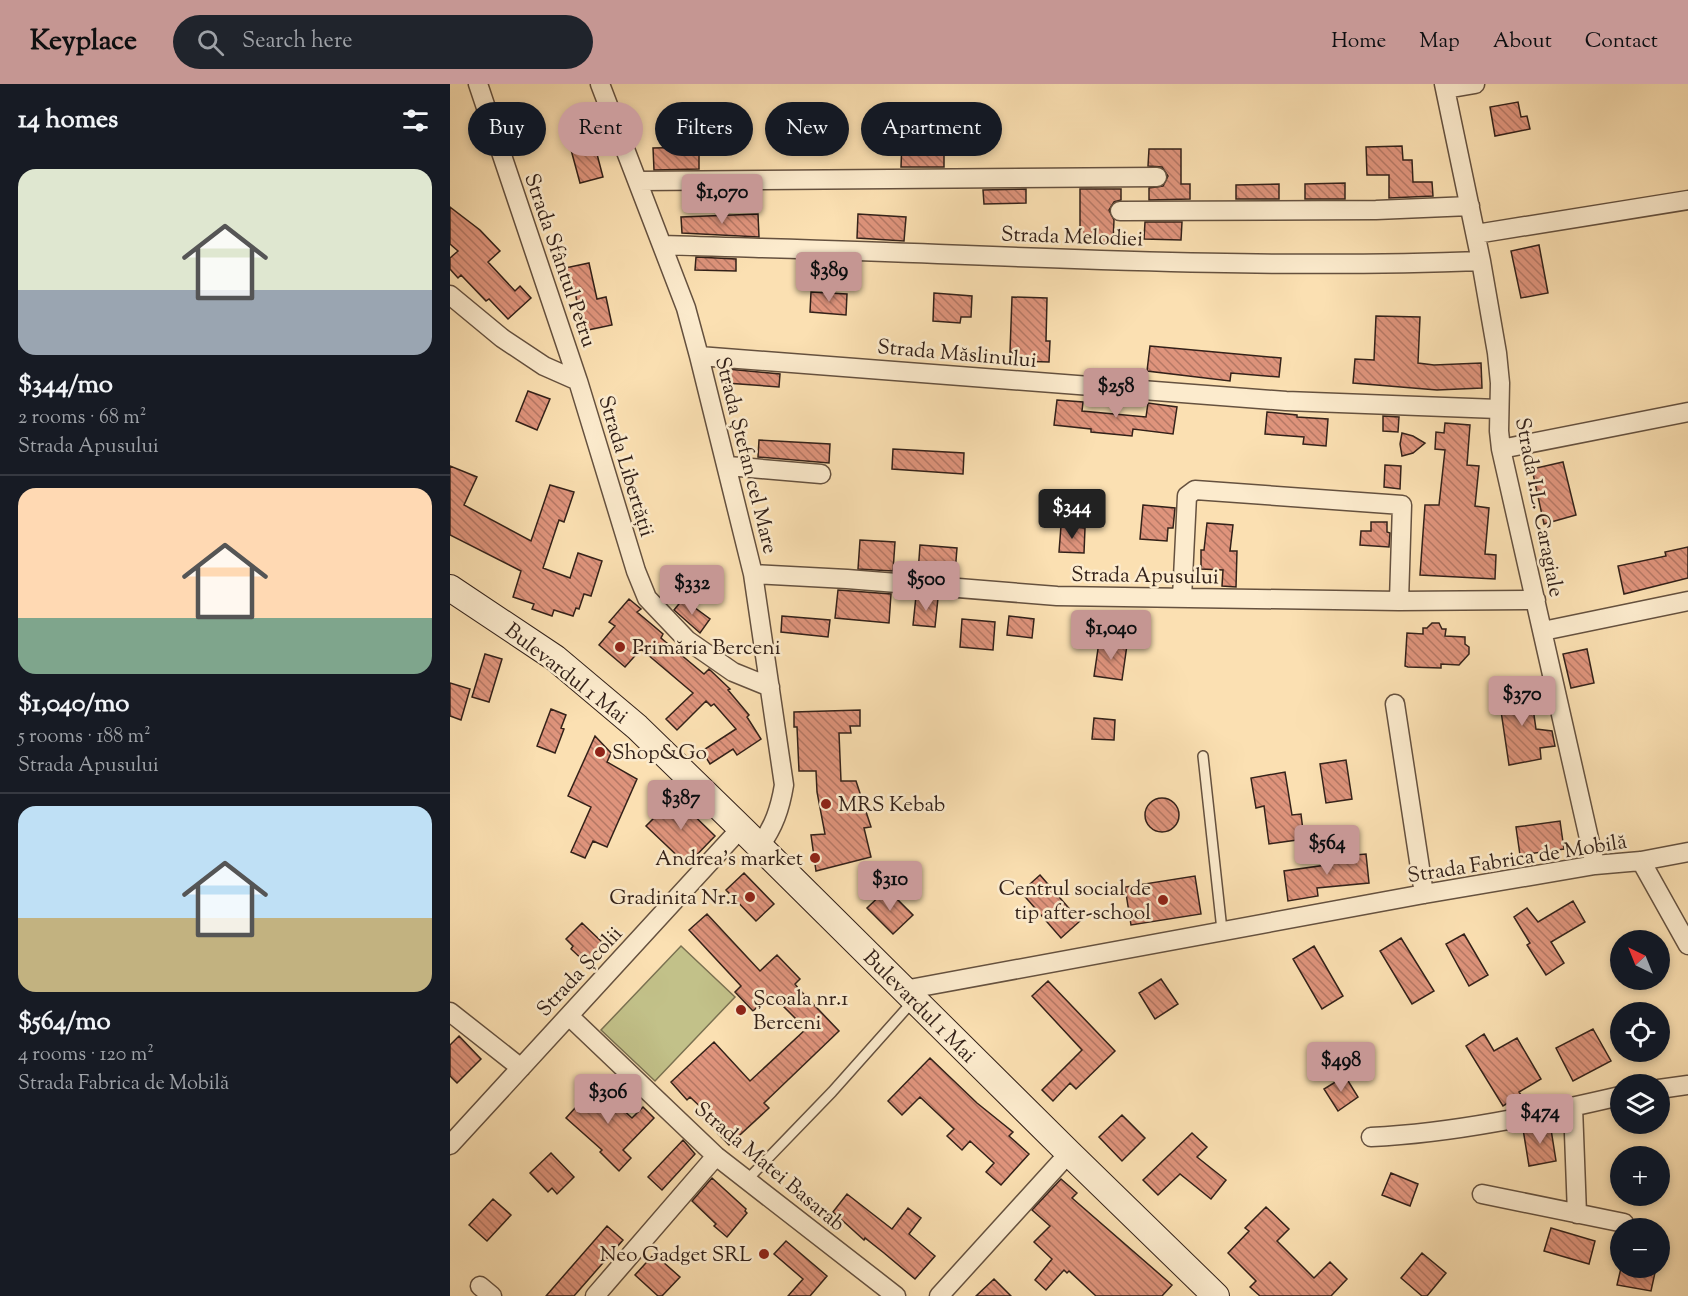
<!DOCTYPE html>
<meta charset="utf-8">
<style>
body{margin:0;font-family:"Sorts Mill Goudy",serif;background:#20242c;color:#f1f3f6;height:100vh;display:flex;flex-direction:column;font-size:22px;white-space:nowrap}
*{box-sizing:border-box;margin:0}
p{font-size:20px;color:#9ea1a6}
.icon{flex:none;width:33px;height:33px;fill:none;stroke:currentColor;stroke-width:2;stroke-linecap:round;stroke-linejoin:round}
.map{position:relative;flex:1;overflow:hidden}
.side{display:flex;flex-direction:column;background:#171b24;width:450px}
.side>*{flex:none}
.hud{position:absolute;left:18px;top:18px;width:570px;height:54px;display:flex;gap:12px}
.needle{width:39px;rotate:317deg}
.buttons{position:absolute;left:1160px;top:846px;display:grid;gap:12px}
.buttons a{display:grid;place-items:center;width:60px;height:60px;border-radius:50%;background:#171b24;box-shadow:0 3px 9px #0003;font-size:30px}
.price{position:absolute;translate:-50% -51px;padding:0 14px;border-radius:6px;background:#c59692;color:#111;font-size:20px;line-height:39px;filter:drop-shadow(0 2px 3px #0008)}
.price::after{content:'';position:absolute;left:50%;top:36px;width:18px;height:14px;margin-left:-9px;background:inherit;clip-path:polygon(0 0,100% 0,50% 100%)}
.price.selected{background:#222;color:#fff}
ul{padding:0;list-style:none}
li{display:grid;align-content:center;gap:12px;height:318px;padding:0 18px}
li+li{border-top:2px solid #363941}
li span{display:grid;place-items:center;height:186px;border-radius:18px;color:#555}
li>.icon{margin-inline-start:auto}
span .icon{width:108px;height:108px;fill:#fffc;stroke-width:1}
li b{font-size:26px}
h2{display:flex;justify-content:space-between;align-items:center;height:72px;padding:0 18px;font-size:26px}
.chip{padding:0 21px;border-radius:27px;background:#171b24;box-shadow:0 3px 9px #0003;font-size:21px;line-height:54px}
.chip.selected{background:#c59692;color:#111}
header{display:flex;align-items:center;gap:36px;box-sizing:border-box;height:84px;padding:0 30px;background:#c59692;color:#111}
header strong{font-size:28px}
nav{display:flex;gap:33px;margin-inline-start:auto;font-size:21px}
.search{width:420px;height:54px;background:#20242c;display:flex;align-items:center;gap:15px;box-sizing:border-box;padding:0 21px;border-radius:33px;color:#9ea1a6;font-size:22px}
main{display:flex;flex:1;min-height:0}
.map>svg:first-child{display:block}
.garden{fill:#c2c189;stroke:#7a7151;stroke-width:1.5}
.building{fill:url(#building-back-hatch);stroke:#332119;stroke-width:1.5}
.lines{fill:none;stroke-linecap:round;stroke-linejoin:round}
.service-casing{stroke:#65513f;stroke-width:12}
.minor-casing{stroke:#65513f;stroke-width:21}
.secondary-casing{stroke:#332119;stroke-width:28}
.service{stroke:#fcebcd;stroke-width:9}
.minor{stroke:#fcebcd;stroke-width:18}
.secondary{stroke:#fcebcd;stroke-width:26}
.poi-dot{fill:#8f2418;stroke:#fcebcd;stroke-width:2}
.labels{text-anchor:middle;stroke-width:5;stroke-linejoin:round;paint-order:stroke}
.street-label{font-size:21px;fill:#332119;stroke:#fcebcd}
.poi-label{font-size:21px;fill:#332119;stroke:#fcebcd;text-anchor:start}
</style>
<header>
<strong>Keyplace</strong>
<div class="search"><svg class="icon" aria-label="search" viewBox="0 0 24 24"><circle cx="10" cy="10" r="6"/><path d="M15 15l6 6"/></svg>Search here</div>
<nav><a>Home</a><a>Map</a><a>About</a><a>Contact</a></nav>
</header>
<main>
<section class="side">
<h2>14 homes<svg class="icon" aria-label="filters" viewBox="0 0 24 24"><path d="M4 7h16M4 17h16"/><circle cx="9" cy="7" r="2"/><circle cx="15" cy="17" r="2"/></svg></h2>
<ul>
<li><span style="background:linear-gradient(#dfe7d0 65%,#9aa5b1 0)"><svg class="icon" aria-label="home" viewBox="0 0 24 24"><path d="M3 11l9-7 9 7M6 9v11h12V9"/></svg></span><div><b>$344/mo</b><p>2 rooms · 68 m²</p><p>Strada Apusului</p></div></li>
<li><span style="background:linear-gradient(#ffd9b3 70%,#7fa58c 0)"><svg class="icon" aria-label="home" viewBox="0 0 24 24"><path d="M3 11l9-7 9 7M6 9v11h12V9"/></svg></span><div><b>$1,040/mo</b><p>5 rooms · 188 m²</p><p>Strada Apusului</p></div></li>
<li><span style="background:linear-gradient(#bfe0f5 60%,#c2b280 0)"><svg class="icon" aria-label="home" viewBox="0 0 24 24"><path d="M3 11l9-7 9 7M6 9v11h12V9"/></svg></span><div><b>$564/mo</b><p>4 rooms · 120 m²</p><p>Strada Fabrica de Mobilă</p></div></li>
</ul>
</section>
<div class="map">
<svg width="1238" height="1212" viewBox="0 0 1238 1212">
<defs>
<pattern id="building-back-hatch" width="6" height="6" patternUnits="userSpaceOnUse" patternTransform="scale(1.5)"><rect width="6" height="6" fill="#df947c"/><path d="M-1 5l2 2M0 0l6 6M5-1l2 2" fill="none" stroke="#b57865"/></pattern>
</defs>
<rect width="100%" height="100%" fill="#fbe0b2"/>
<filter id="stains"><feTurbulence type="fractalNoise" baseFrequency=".00333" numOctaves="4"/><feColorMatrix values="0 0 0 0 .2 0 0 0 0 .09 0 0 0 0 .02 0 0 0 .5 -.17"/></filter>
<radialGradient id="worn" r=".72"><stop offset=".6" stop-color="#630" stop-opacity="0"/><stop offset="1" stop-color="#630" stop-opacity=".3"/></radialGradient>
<path class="garden" d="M 231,862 L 285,913 L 205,997 L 151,946 Z"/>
<path class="building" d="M 1068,18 L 1071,33 L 1077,32 L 1080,45 L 1045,52 L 1040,23 Z
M 143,55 L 153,93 L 130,99 L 120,62 Z
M 452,57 L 494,58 L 494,83 L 451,83 Z
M 952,62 L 953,76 L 962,76 L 963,98 L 982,98 L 983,112 L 939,114 L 939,91 L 917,91 L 916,63 Z
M 249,63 L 249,85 L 204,86 L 203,64 Z
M 699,65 L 731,65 L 731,100 L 740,100 L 740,115 L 699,116 L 699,104 L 713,102 L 718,92 L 712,83 L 698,82 Z
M 895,99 L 895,115 L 855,115 L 855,100 Z
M 829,100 L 829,115 L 786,115 L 786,101 Z
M 576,105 L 576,119 L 534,120 L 533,106 Z
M 630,105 L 671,105 L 671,116 L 664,118 L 659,126 L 664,136 L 663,158 L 630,157 Z
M 0,123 L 30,146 L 50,167 L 38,178 L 65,207 L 70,202 L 81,214 L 58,235 L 39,215 L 36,217 L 11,191 L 8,194 L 0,185 L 0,174 L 8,167 L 0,160 Z
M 308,130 L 309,153 L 232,149 L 231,133 Z
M 408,130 L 456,133 L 454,157 L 407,154 Z
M 695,138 L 732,138 L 731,156 L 694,155 Z
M 1089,161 L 1098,209 L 1071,214 L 1061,167 Z
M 246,173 L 286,175 L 286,187 L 245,186 Z
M 139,179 L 147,215 L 156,213 L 162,241 L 133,247 L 124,203 L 119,204 L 115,184 Z
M 361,208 L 397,210 L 396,231 L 360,228 Z
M 484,209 L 522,212 L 521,233 L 511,233 L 510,239 L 483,237 Z
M 562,213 L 597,214 L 596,257 L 600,257 L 599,278 L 562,277 L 563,268 L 560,268 Z
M 926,232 L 970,233 L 968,279 L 984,281 L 1031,279 L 1032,304 L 987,306 L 903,299 L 905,275 L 924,276 Z
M 700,262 L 831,274 L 829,293 L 781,289 L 780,297 L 697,287 Z
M 277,285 L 330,290 L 329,303 L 276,299 Z
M 78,307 L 100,315 L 87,346 L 66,337 Z
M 607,316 L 633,318 L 632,327 L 696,333 L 698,319 L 727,323 L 723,350 L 683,345 L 682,352 L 641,348 L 641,345 L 604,341 Z
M 817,328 L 847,331 L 847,333 L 878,335 L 876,362 L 853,360 L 854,353 L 815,350 Z
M 933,332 L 949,333 L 948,348 L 933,347 Z
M 995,339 L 1020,341 L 1017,381 L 1029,382 L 1025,422 L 1039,424 L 1035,470 L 1046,471 L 1045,495 L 970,491 L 975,421 L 989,421 L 995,366 L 985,365 L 986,348 L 994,349 Z
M 952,349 L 963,352 L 975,359 L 963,369 L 952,372 L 950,360 Z
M 309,356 L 380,360 L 379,379 L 308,373 Z
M 443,365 L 514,369 L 513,390 L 442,385 Z
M 1113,378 L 1126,431 L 1094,440 L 1082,385 Z
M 935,381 L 951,382 L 950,405 L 934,403 Z
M 0,382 L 27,393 L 14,421 L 81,457 L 100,401 L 124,408 L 114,438 L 109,436 L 93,484 L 120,494 L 128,469 L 152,477 L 141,512 L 134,510 L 129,525 L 126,524 L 123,532 L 104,526 L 102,532 L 82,525 L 84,520 L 63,513 L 71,487 L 0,451 Z
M 693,421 L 725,424 L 723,444 L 718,444 L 717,457 L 690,455 Z
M 921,438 L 937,438 L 937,448 L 940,449 L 939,463 L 910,461 L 911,447 L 921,447 Z
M 757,439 L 783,441 L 780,467 L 787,467 L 786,503 L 772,502 L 773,486 L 751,485 L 751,466 L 754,466 Z
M 611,442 L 635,444 L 634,469 L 609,468 Z
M 410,456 L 445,458 L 443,487 L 408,485 Z
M 470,461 L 507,464 L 505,489 L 492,488 L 492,491 L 468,489 Z
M 1238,463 L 1238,494 L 1174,510 L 1168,482 L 1216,472 L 1215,468 Z
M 388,506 L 441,510 L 439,539 L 385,534 Z
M 466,512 L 488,514 L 485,543 L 463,541 Z
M 179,515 L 191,525 L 187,528 L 213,550 L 211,554 L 254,590 L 259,585 L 280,605 L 278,606 L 299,631 L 297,633 L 311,655 L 287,671 L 283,665 L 260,680 L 252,667 L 286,645 L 264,620 L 261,622 L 256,617 L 227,646 L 216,635 L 243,609 L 191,565 L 175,583 L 149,561 L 165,542 L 159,538 Z
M 233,515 L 260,535 L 250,549 L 224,526 Z
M 332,532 L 380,536 L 378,553 L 331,548 Z
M 559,532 L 584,535 L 582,554 L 557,551 Z
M 512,535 L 545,538 L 543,566 L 510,563 Z
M 982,539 L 989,539 L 992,545 L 996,545 L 995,552 L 1015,553 L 1015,560 L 1019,563 L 1019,570 L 1009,581 L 991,580 L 991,584 L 958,583 L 955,582 L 957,549 L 973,550 L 973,544 L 977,544 Z
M 649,558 L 677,561 L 672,596 L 644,592 Z
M 1137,565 L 1144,599 L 1121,604 L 1113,570 Z
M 35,570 L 52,575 L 39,618 L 22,613 Z
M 0,599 L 20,605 L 11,636 L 0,632 Z
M 1080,603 L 1086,645 L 1102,647 L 1105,662 L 1090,664 L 1091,675 L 1059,681 L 1048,607 Z
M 101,625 L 116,631 L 111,644 L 114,645 L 105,669 L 87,662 Z
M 410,626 L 410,642 L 400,642 L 401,649 L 389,649 L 391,697 L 406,697 L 421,743 L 414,744 L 421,773 L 366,787 L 361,751 L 375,750 L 367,708 L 366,687 L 349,687 L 347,643 L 344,643 L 344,628 Z
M 644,634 L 665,636 L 664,656 L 642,655 Z
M 145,652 L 161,669 L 157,678 L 187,695 L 157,763 L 143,757 L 135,774 L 121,768 L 141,723 L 118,712 Z
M 896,676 L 902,715 L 876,719 L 870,680 Z
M 835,688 L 842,731 L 851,730 L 854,755 L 819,760 L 814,722 L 806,724 L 801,694 Z
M 225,713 L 265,752 L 237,781 L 196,742 Z
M695 731a17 17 0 1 1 34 0a17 17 0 1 1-34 0Z
M 1110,737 L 1114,765 L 1070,771 L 1066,743 Z
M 916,770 L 919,799 L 867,804 L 868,812 L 838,817 L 834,787 L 883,780 L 882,773 Z
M 294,789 L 324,820 L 306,837 L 276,806 Z
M 590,791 L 630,837 L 611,854 L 571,808 Z
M 745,792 L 751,830 L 681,841 L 675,803 Z
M 437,805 L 463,831 L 443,850 L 417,824 Z
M 1123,817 L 1135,838 L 1101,858 L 1114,879 L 1096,891 L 1077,861 L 1080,859 L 1064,833 L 1077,824 L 1088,838 Z
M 257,830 L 310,887 L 327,871 L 350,895 L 345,900 L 348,904 L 389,947 L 314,1019 L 319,1024 L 279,1061 L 253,1034 L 257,1029 L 240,1013 L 237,1016 L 221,998 L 264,958 L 300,997 L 356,945 L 331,920 L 329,921 L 320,911 L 303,927 L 285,908 L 291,902 L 239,846 Z
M 132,839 L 154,860 L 136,879 L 121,865 L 123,862 L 116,855 Z
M 1014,850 L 1038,891 L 1019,902 L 996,860 Z
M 951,854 L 984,907 L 962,920 L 930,867 Z
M 864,862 L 893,912 L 872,925 L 843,875 Z
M 711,895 L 728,920 L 705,935 L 689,909 Z
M 598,897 L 665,967 L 626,1005 L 620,999 L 603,1017 L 592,1006 L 632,966 L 582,912 Z
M 1143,945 L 1161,977 L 1123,997 L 1106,964 Z
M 1034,950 L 1044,967 L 1067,954 L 1091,995 L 1069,1008 L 1071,1011 L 1053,1022 L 1016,962 Z
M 9,952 L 31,975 L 7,999 L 0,992 L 0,961 Z
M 480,974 L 527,1019 L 563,1048 L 559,1052 L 579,1070 L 551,1101 L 536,1088 L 544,1079 L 520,1057 L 512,1066 L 497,1052 L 504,1045 L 470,1013 L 452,1031 L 438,1017 Z
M 895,992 L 908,1013 L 888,1027 L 874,1005 Z
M 146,1001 L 182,1034 L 193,1023 L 204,1034 L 173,1066 L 181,1074 L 169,1087 L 150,1068 L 152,1066 L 116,1034 Z
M 672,1031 L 695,1054 L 672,1077 L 649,1053 Z
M 1100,1039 L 1106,1077 L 1079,1082 L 1073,1045 Z
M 742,1049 L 757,1063 L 747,1073 L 776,1096 L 761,1115 L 730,1090 L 708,1111 L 693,1096 Z
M 233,1056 L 245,1070 L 212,1106 L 198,1093 Z
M 101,1069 L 124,1093 L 107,1110 L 102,1104 L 98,1108 L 80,1089 Z
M 941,1089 L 968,1100 L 960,1122 L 932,1111 Z
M 262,1094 L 296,1125 L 295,1127 L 297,1129 L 277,1153 L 264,1142 L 266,1140 L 242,1117 Z
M 611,1095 L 627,1109 L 622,1114 L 722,1201 L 712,1212 L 646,1212 L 619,1187 L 617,1189 L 614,1186 L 596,1206 L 585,1196 L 602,1175 L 584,1158 L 600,1142 L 582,1126 Z
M 397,1110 L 442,1145 L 458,1124 L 471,1134 L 459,1150 L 485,1172 L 465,1195 L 434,1169 L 415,1154 L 414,1156 L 383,1128 Z
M 43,1115 L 61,1131 L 37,1157 L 19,1141 Z
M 816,1123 L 839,1145 L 827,1157 L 864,1194 L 880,1178 L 897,1195 L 881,1212 L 810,1212 L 800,1203 L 806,1197 L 778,1169 L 799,1147 L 795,1144 Z
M 157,1142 L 173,1156 L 124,1212 L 96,1212 Z
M 1101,1144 L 1145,1157 L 1139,1180 L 1094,1167 Z
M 336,1157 L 377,1192 L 360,1212 L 338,1212 L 353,1195 L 324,1170 Z
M 972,1169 L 996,1189 L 977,1212 L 972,1212 L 951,1194 Z
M 204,1170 L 230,1193 L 212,1212 L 208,1212 L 185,1191 Z
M 1171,1184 L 1206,1184 L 1201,1207 L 1167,1201 Z
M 544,1195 L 561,1212 L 526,1212 Z"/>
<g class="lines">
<g class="service-casing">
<path id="service" d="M 753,672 L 772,846
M 296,1097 L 382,1008 L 464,916"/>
</g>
<g class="minor-casing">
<path id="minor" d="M 28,0 L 128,297 L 186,487 L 197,514 L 237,556 L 283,588 L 320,603
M 150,0 L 236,224 L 249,272 L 303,490 L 334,701 C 330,725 324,742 310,762
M 994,0 L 1031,177 L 1047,269 L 1050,299 L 1049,347 L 1051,365 L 1145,781
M 996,5 L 1025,0
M 188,97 L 707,93
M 670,127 L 926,126 L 1020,122
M 1026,150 L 1238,116
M 212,161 C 304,164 396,166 488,170 C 669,177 850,184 1031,177
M 0,211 L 52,254 L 94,282 L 128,297
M 249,272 L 836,317 L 1048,325
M 1051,365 L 1238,328
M 278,382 L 371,390
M 303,490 L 397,495 L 607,512 L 949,517 L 1086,516
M 732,514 L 737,412 L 745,406 L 952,421 L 949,517
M 1093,547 L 1238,517
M 945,620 L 974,810
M 1191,777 L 1238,861
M 454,906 L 974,810 L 1145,781 L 1191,777 L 1238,768
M 0,928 L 71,984
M 119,932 L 266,1072 L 446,1212
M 1209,1005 L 1238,1001
M 1123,1023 L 1127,1130
M 921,1053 C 1005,1049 1088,1031 1170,1012
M 0,1061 L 291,744
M 1032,1110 L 1174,1139
M 30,1202 L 42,1212
M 145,1212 L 266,1072
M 489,1212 L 619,1069"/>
</g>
<g class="secondary-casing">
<path id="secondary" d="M 0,504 L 105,574 L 187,643 L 291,744 L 619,1069 L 766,1212"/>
</g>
<use href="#service" class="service"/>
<use href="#minor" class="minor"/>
<use href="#secondary" class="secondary"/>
</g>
<g class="poi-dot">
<circle cx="170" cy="563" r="6"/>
<circle cx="150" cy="668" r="6"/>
<circle cx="376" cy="720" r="6"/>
<circle cx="365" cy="774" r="6"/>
<circle cx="300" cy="813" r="6"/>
<circle cx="713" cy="816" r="6"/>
<circle cx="291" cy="926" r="6"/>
<circle cx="314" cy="1170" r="6"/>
</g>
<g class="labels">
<g class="street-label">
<text transform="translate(622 152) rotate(2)" y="7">Strada Melodiei</text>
<text transform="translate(111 176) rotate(71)" y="7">Strada Sfântul Petru</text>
<text transform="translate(507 269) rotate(5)" y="7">Strada Măslinului</text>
<text transform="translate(297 371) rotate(76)" y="7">Strada Ștefan cel Mare</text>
<text transform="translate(177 382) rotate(73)" y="7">Strada Libertății</text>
<text transform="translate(1090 423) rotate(79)" y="7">Strada I.L. Caragiale</text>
<text transform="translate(695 491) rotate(1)" y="7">Strada Apusului</text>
<text transform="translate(117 589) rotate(38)" y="7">Bulevardul 1 Mai</text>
<text transform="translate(1067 774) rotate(-9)" y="7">Strada Fabrica de Mobilă</text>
<text transform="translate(129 887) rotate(-47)" y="7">Strada Școlii</text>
<text transform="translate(470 922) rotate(45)" y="7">Bulevardul 1 Mai</text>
<text transform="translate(320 1082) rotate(40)" y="7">Strada Matei Basarab</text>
</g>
<g class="poi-label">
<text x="182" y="570">Primăria Berceni</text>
<text x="162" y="675">Shop&amp;Go</text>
<text x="388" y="727">MRS Kebab</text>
<text x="353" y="781" text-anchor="end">Andrea's market</text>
<text x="701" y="811" text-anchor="end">Centrul social de<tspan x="701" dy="24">tip after-school</tspan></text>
<text x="288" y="820" text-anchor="end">Gradinita Nr.1</text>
<text x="303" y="921">Școala nr.1<tspan x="303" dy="24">Berceni</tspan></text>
<text x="302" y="1177" text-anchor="end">Neo Gadget SRL</text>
</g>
</g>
<rect width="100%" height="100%" filter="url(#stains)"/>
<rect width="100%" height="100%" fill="url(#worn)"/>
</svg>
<div class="buttons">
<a><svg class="needle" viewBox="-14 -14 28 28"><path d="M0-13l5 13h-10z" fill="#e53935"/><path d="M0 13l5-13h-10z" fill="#9ea1a6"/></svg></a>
<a><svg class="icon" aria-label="locate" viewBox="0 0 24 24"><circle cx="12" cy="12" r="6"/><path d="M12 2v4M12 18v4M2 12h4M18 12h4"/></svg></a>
<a><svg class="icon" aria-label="layers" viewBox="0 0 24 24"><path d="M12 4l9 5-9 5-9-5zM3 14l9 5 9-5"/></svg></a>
<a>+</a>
<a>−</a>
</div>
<b class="price" style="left:272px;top:141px">$1,070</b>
<b class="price" style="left:379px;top:219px">$389</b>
<b class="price" style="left:666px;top:335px">$258</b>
<b class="price selected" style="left:622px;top:456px">$344</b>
<b class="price" style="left:476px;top:528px">$500</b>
<b class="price" style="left:242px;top:532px">$332</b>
<b class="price" style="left:661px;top:577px">$1,040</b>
<b class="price" style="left:1072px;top:643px">$370</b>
<b class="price" style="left:231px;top:747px">$387</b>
<b class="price" style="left:877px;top:792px">$564</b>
<b class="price" style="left:440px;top:828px">$310</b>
<b class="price" style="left:891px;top:1009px">$498</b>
<b class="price" style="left:158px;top:1041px">$306</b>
<b class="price" style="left:1090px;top:1061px">$474</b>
<div class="hud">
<a class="chip">Buy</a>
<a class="chip selected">Rent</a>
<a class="chip">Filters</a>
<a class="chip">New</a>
<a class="chip">Apartment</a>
</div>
</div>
</main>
